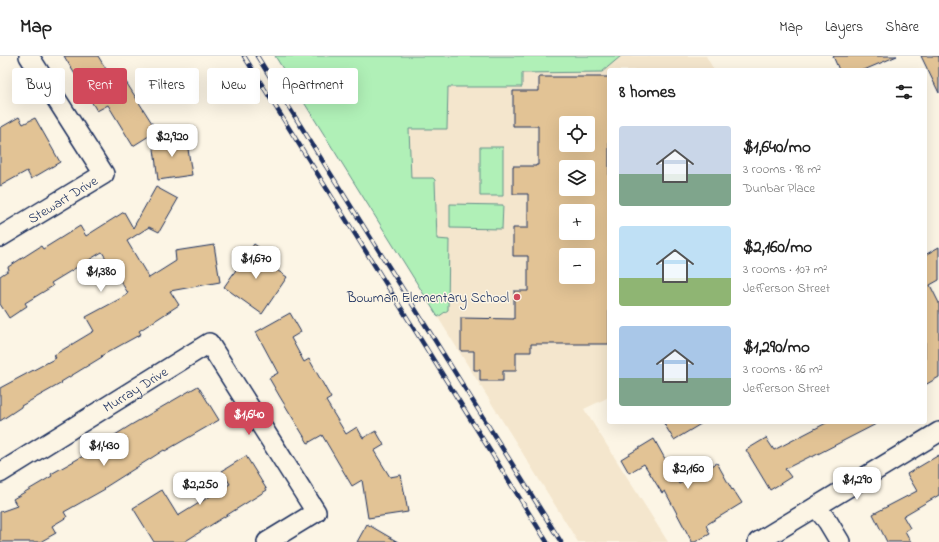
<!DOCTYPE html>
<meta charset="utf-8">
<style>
body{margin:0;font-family:"Indie Flower",sans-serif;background:#f6f6f6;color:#222;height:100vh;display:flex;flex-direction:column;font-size:15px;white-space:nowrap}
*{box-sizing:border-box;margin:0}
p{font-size:13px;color:#767676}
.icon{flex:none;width:22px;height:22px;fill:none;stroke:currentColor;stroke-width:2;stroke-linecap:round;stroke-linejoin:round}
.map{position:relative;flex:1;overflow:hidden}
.panel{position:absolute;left:607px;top:12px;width:320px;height:356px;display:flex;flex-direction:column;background:#fff;border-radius:4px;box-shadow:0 4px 16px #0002}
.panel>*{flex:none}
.banner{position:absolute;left:12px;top:12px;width:380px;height:36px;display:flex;gap:8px}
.controls{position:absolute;left:559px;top:60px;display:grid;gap:8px}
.controls a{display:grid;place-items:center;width:36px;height:36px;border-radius:4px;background:#fff;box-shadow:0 4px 16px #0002;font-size:20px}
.price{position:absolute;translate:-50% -34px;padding:0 9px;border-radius:8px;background:#fff;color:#222;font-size:13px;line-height:26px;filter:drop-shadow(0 1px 2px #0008)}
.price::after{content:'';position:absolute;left:50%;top:24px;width:12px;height:9px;margin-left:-6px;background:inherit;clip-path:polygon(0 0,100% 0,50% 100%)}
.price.current{background:#d1495b;color:#fff}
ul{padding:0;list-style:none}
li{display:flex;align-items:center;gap:12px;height:100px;padding:0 12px}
li span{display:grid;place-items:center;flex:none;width:112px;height:80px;border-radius:4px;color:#555}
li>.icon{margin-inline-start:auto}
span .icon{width:48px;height:48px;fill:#fffc;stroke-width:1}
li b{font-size:17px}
h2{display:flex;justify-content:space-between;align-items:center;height:48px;padding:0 12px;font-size:17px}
.pill{padding:0 14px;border-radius:4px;background:#fff;box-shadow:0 4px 16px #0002;font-size:14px;line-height:36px}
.pill.current{background:#d1495b;color:#fff}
header{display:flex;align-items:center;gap:24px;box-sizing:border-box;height:56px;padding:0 20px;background:#fff;border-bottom:1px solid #e0e0e0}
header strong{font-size:19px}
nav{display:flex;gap:22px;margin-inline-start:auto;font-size:14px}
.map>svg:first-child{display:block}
.built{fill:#f4e6cd;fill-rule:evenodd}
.green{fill:#b0f0b7;stroke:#66908a}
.building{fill:#e2c395;stroke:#1b2f5e;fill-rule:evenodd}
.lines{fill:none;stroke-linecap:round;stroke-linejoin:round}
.minor-casing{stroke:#1b2f5e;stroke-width:22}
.minor{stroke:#fcf5e5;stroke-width:19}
.rail-casing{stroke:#1b2f5e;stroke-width:4.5}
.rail{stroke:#fcf5e5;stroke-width:3;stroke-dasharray:9;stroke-linecap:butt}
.poi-dot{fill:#d1495b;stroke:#fcf5e5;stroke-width:1.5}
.labels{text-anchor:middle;stroke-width:3;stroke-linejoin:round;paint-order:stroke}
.street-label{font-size:14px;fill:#1b2f5e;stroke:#fcf5e5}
.poi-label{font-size:14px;fill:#1b2f5e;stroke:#fcf5e5;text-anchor:end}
</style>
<header>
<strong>Map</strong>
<nav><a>Map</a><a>Layers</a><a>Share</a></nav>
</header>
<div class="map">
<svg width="939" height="486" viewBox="0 0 939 486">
<rect width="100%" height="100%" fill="#fcf5e5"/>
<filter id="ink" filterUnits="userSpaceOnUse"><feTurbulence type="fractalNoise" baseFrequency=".025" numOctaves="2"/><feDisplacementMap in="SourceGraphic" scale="8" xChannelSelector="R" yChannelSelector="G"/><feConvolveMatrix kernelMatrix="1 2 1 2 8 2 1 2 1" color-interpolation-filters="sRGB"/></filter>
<g filter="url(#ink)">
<path class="built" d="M 275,0 L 706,0 L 714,14 L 609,14 L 609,341 L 584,353 L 668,486 L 578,486 ZM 566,67 L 588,67 L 588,89 L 566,89 ZM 566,111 L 588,111 L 588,133 L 566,133 ZM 566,155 L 588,155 L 588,177 L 566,177 ZM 566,199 L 588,199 L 588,221 L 566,221 Z"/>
<path class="green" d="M 275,0 L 621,0 L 602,16 L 522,17 L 522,31 L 448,31 L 447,73 L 409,73 L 411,122 L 433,122 L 435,124 L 437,183 L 449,184 L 448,254 L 438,261 Z
M 480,91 L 503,91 L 503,140 L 480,140 Z
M 450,148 L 503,149 L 502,173 L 450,172 Z"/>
<path class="building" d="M 64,0 L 98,0 L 117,31 L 126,26 L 157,75 L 133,90 L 108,49 L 97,55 Z
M 833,0 L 897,0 L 864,14 L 839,14 Z
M 921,0 L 939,0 L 939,37 Z
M 539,21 L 609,21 L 609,288 L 531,288 L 531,296 L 516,296 L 516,315 L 503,315 L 503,325 L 480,325 L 480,314 L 474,314 L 474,295 L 461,295 L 461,262 L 514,263 L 514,235 L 528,235 L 528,200 L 513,200 L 513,172 L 528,172 L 528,138 L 513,138 L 513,110 L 536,110 L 536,109 L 538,109 L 538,70 L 513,70 L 513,35 L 539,35 ZM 566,67 L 588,67 L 588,89 L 566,89 ZM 566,111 L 588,111 L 588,133 L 566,133 ZM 566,155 L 588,155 L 588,177 L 566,177 ZM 566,199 L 588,199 L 588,221 L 566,221 Z
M 19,61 L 23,68 L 35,62 L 60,106 L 31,123 L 27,115 L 0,130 L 0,72 Z
M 186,80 L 192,119 L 158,124 L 153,85 Z
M 156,131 L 178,143 L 159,176 L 149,171 L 127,185 L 149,222 L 176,205 L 175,195 L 214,189 L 220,226 L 170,235 L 179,249 L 139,275 L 141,278 L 101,300 L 102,301 L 61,326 L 62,327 L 21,350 L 21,351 L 0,365 L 0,332 L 56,302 L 54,299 L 94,275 L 86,261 L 127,239 L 126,238 L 128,237 L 102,196 L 51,227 L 53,230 L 25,247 L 27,250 L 9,262 L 0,248 L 0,220 L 9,214 L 8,211 L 41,190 L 43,193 L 80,170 L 86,180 L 124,156 L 133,172 Z
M 254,188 L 273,201 L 268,208 L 287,221 L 262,258 L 224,231 Z
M 939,191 L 939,224 L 930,229 L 939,247 L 939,321 L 925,329 L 925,199 Z
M 290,257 L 301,276 L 291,282 L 304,306 L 309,303 L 331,342 L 326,345 L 346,378 L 357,371 L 363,382 L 376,375 L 384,389 L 374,395 L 390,421 L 401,419 L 408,456 L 368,462 L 362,424 L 352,430 L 322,379 L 308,387 L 280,341 L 269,322 L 278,317 L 256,276 Z
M 198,330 L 219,364 L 165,395 L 164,394 L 104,432 L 105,433 L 64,456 L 67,461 L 52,470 L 56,477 L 40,486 L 0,486 L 0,456 L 17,450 L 13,443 L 52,420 L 51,418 L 92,395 L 91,394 L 131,369 Z
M 663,366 L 704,366 L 674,384 Z
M 828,366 L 880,366 L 812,401 L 811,400 L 785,413 L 791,421 L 770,434 L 746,394 L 766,382 L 774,394 Z
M 654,383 L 679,428 L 717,407 L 732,434 L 733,433 L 742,447 L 706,469 L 710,478 L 695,486 L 692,486 L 665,435 L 662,437 L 644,408 L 629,417 L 621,403 Z
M 939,399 L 939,439 L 903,460 L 910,472 L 905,475 L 911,486 L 887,486 L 873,458 L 917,435 L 907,418 Z
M 246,400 L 267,434 L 184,486 L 154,486 L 133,452 L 162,434 L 178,460 L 230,428 L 222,415 Z
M 367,468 L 398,486 L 357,486 Z"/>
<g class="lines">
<g class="minor-casing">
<g id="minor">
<path id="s1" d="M 0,181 L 104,118 L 29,0"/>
<path id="s2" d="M 0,417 L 209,287 L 316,456 L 267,486"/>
<path d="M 816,451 L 828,466 L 840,486"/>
<path d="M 758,486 L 939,376"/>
</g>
</g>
<use href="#minor" class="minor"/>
<g class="rail-casing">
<path id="rail" d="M 244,0 L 547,486
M 257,0 L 561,486"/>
</g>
<use href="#rail" class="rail"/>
</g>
</g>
<circle class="poi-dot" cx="517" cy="241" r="4"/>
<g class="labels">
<g class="street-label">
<text dy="5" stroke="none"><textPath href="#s1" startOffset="73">Stewart Drive</textPath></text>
<text dy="5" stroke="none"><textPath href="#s2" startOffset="159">Murray Drive</textPath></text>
</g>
<g class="poi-label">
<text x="509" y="246">Bowman Elementary School</text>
</g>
</g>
</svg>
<div class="controls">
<a><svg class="icon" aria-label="locate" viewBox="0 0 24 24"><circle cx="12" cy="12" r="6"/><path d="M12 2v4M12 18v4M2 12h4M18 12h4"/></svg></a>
<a><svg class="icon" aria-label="layers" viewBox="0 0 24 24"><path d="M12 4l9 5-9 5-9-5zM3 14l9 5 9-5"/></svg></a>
<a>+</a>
<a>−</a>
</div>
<b class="price" style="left:172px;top:102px">$2,920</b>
<b class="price" style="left:256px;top:224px">$1,670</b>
<b class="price" style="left:101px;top:237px">$1,380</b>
<b class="price current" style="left:249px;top:380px">$1,640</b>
<b class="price" style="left:104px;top:411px">$1,430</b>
<b class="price" style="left:688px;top:434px">$2,160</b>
<b class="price" style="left:857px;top:445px">$1,290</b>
<b class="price" style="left:200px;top:450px">$2,250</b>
<div class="banner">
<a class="pill">Buy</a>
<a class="pill current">Rent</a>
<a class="pill">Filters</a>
<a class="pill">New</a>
<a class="pill">Apartment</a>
</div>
<section class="panel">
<h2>8 homes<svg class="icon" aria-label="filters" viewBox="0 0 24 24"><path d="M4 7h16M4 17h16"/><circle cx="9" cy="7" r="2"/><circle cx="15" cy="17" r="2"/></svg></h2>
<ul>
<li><span style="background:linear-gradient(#c9d6e8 60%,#7fa58c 0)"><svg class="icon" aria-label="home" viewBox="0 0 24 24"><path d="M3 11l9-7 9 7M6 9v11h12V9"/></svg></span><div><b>$1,640/mo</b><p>3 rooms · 98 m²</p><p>Dunbar Place</p></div></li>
<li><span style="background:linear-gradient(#bfe0f5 65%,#8fb573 0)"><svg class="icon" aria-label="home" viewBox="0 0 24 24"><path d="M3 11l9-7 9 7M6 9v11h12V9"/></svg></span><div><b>$2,160/mo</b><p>3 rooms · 107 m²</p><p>Jefferson Street</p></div></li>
<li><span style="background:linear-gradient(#a9c7e8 65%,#7fa58c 0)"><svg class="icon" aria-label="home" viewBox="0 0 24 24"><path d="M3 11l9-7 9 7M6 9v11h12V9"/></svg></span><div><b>$1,290/mo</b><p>3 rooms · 86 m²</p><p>Jefferson Street</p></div></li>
</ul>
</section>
</div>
